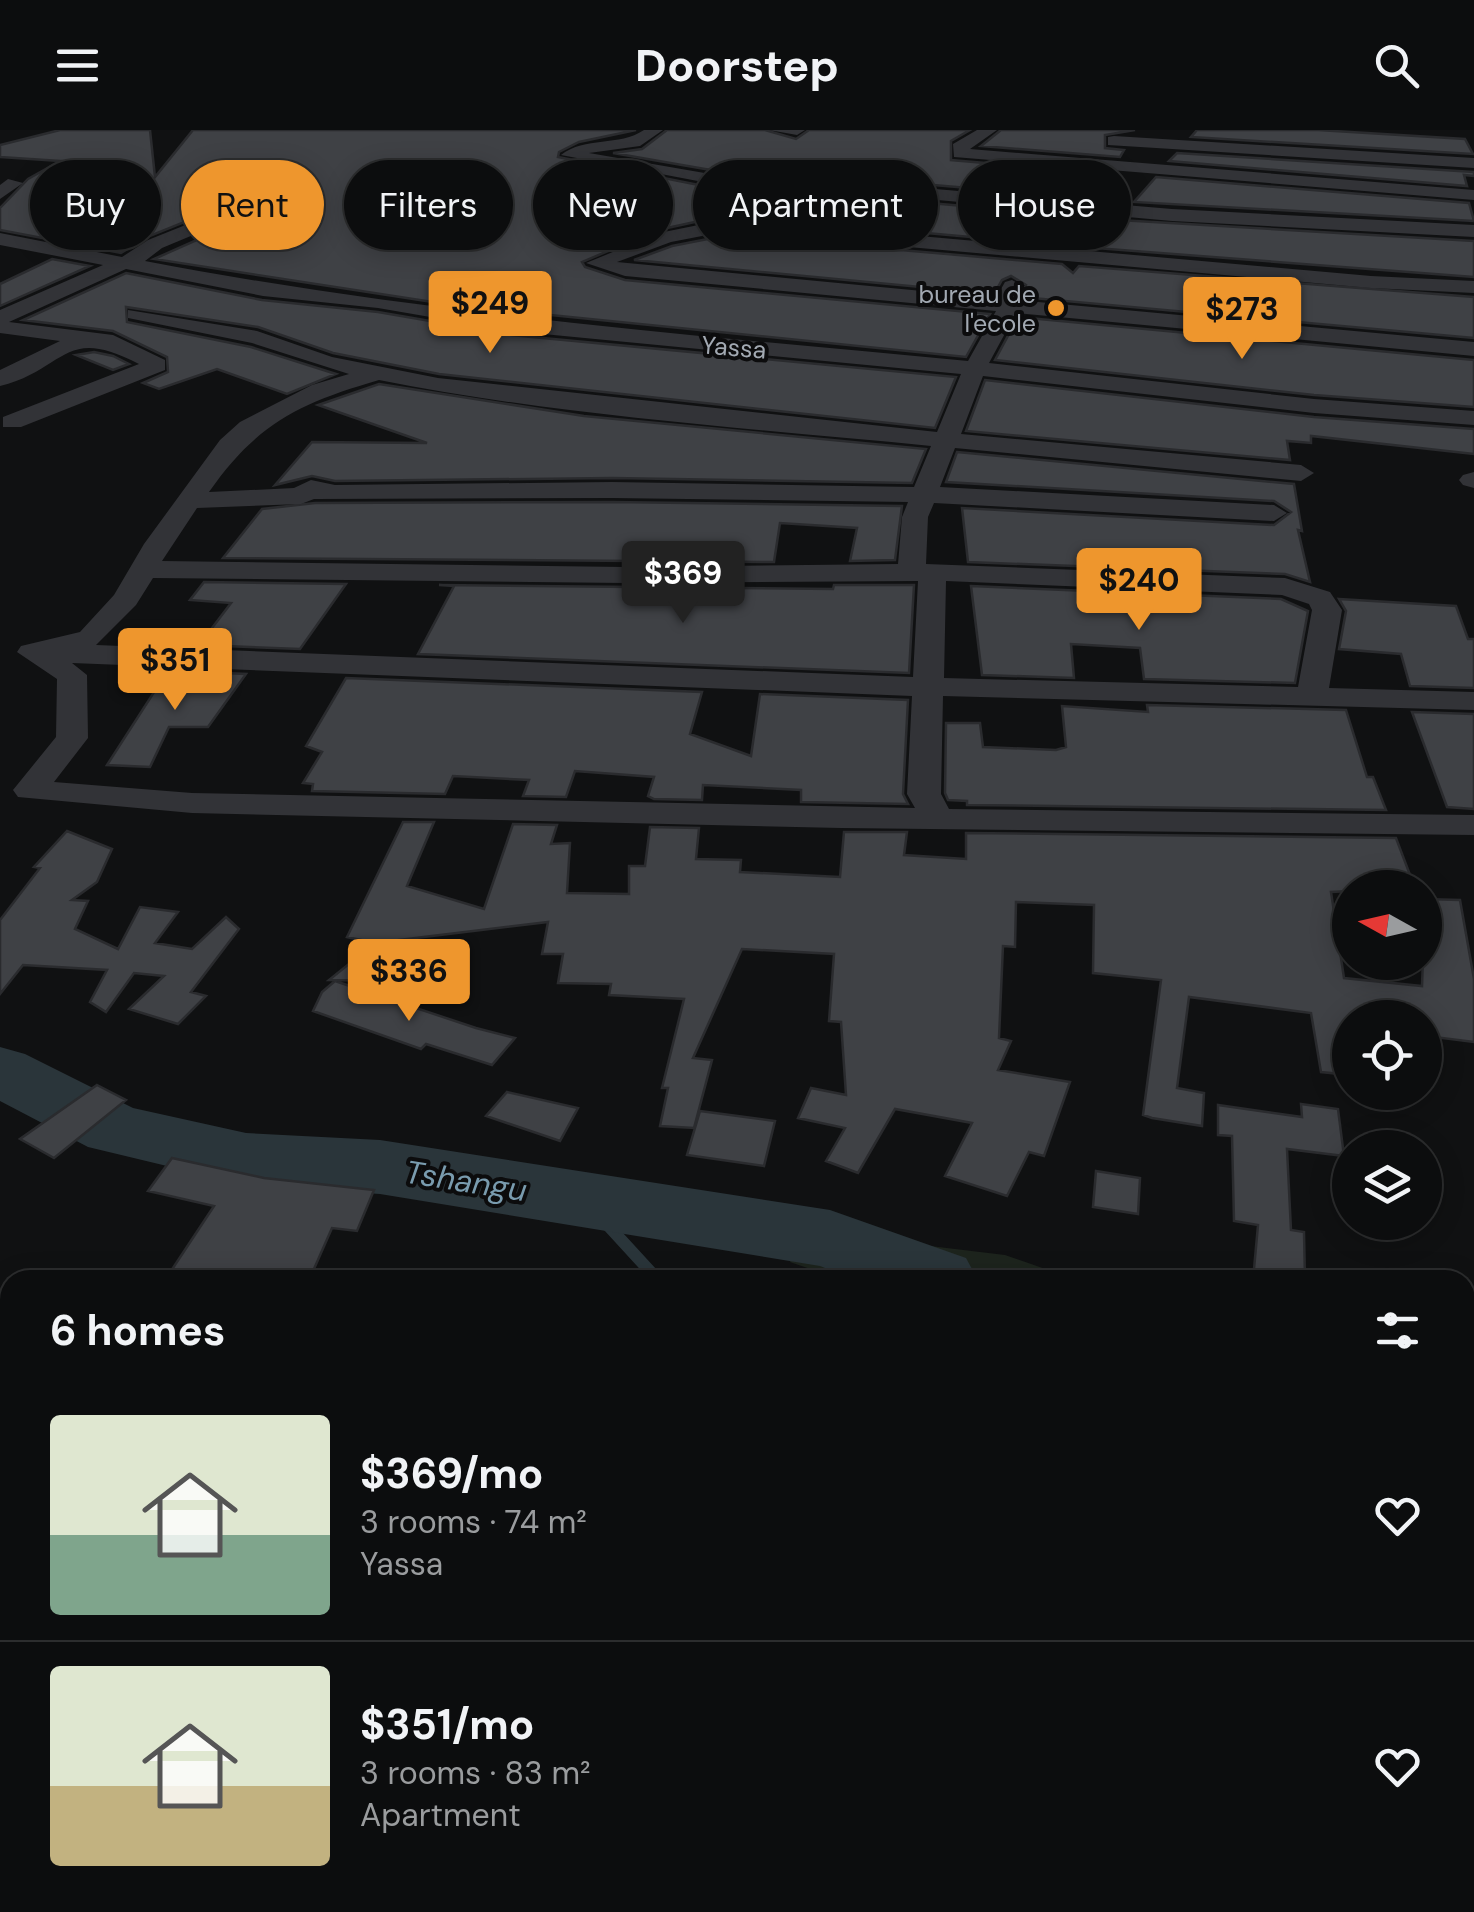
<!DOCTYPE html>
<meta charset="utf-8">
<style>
body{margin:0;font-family:"DM Sans",sans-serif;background:#1a1b1c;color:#f1f3f6;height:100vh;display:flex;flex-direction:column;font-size:38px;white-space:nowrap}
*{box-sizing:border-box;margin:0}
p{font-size:32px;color:#9a9c9e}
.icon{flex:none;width:55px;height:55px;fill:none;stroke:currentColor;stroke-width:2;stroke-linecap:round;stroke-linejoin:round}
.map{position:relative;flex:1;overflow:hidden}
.side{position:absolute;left:0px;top:1140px;width:1475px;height:642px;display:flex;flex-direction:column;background:#0c0d0e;border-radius:30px 30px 0 0;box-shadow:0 5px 25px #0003,0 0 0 2px #2c2d2e}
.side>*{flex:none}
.guide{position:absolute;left:30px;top:30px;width:1415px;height:90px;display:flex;gap:20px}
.needle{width:65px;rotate:278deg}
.controls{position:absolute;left:1332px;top:740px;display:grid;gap:20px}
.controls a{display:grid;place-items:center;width:110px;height:110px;border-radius:50%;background:#0c0d0e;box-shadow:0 5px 25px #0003,0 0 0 2px #2c2d2e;font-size:50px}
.price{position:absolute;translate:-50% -85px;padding:0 22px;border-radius:10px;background:#ee962d;color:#111;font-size:32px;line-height:65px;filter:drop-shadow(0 2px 5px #0008)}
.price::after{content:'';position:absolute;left:50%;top:60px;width:30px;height:22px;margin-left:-15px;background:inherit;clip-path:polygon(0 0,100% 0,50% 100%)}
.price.active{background:#222;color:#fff}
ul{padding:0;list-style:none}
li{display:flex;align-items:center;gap:30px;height:250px;padding:0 50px}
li+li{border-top:2px solid #2c2d2e}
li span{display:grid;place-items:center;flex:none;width:280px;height:200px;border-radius:10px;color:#555}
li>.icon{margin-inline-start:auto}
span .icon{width:120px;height:120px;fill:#fffc;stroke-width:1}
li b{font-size:42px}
h2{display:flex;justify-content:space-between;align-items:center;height:120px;padding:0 50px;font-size:42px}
.chip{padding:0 35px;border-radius:45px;background:#0c0d0e;box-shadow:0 5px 25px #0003,0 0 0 2px #2c2d2e;font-size:35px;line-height:90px}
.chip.active{background:#ee962d;color:#111}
header{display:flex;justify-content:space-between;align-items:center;height:130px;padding:0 50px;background:#0c0d0e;font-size:45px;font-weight:700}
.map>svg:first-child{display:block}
.green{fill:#1d241d}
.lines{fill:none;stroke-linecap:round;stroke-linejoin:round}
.stream-far1{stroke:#2a353a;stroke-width:12}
.stream{stroke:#2a353a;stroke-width:16}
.river{fill:#2a353a;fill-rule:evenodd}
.building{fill:#3f4145;stroke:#2a2b2e;stroke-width:2.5}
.minor{fill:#323337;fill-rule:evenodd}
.poi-dot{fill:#ee962d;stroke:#0c0c0d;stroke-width:4}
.labels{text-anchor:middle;stroke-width:8;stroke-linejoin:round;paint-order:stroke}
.far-poi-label{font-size:25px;fill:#a2a9b2;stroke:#0c0c0d;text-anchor:end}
.far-street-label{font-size:25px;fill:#a2a9b2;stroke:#0c0c0d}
.water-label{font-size:32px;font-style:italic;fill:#799bae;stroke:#0c0c0d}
</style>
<header><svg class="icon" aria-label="menu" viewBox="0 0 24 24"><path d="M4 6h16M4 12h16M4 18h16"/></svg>Doorstep<svg class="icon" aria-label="search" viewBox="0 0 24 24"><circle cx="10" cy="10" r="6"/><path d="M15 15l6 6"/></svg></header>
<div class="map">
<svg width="1474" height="1782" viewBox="0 0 1474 1782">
<rect width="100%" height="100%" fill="#101112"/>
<path class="green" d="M 805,1101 L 1005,1125 L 1077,1150 L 842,1150 L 790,1132 Z"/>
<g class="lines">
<path class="stream-far1" d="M 581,1066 L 658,1150"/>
<path class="stream" d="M 600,1782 L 601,1772"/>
<path class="river" d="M 0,917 L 25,924 L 133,978 L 246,1003 L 380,1010 L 830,1080 L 966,1128 L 978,1150 L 855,1150 L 820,1136 L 380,1064 L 246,1055 L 88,1017 L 0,971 Z
M 1465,1336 L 1474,1340 L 1474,1420 L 1465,1417 Z"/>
</g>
<path class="building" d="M 60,0 L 150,0 L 155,47 L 193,0 L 636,0 L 579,12 L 559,22 L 558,27 L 744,64 L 793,61 L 1088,87 L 1072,116 L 727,85 L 658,100 L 582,132 L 585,137 L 625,150 L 990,184 L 966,227 L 452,175 L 154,129 L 307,61 L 309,48 L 301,45 L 147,107 L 121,123 L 0,100 L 0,78 L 28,49 L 60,31 L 0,27 L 0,15 Z
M 667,0 L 765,0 L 796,9 L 809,0 L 970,0 L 951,11 L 951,30 L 1111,44 L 1097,69 L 793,43 L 745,46 L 613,23 L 642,19 Z
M 1001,0 L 1135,0 L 1105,5 L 1105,18 L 1124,20 L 1120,27 L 981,16 Z
M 1197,0 L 1318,0 L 1465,9 L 1473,24 L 1191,7 Z
M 1177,23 L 1474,42 L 1474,46 L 1464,45 L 1467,56 L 1169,31 Z
M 1156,47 L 1469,73 L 1474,91 L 1134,72 Z
M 1119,90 L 1474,111 L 1474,147 L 1095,118 Z
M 728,105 L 1062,134 L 1073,143 L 1079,136 L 1474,167 L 1474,208 L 1021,167 L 1026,155 L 1011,146 L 1002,150 L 994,164 L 634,130 L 672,116 Z
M 52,129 L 90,136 L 0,176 L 0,154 Z
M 126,143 L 262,170 L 378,182 L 511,205 L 956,247 L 935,298 L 439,244 L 333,223 L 258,197 L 126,177 L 127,192 L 251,217 L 336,244 L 287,264 L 217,239 L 159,259 L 143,253 L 168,242 L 167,227 L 113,201 L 23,190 Z
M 1018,187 L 1474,230 L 1474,277 L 1314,265 L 995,230 Z
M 94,222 L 113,226 L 129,234 L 113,240 L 76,225 Z
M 985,250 L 1314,287 L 1474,299 L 1474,324 L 1311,306 L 1311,313 L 1287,311 L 1290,330 L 966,301 Z
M 379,254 L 584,286 L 926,319 L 912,353 L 612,348 L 335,351 L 312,346 L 275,355 L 312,312 L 427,313 L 318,275 Z
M 957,322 L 1294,354 L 1302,401 L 1298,400 L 1310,452 L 1285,444 L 968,432 L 962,378 L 1274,395 L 1291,382 L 1274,371 L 946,352 Z
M 612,372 L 902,376 L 895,430 L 850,431 L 857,398 L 780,393 L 774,432 L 223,428 L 262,379 L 315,373 Z
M 204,452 L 346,454 L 300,519 L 199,515 L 231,473 L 190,470 Z
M 439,455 L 833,459 L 834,455 L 914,455 L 909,543 L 418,524 L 454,456 Z
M 971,456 L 1281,469 L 1308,481 L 1295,553 L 1144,549 L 1140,518 L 1071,514 L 1074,548 L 982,545 Z
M 1339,469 L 1456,476 L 1468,509 L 1474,509 L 1474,558 L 1410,556 L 1401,524 L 1339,519 L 1346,481 Z
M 179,541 L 246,544 L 208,597 L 169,597 L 150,637 L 107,635 L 156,559 L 165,560 Z
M 346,548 L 702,562 L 690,604 L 751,626 L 760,564 L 908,570 L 903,664 L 908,674 L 801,672 L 801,660 L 703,655 L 702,670 L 654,669 L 648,666 L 654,647 L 575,641 L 566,667 L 523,666 L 529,650 L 453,646 L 445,664 L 312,661 L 313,654 L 303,653 L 322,622 L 306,616 Z
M 1147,575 L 1346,580 L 1367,647 L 1373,647 L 1386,680 L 967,675 L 967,671 L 948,670 L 945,663 L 946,593 L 980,593 L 983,617 L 1056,620 L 1066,617 L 1062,576 L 1148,582 Z
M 1412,582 L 1474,584 L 1474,679 L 1447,677 Z
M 403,692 L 434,692 L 407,756 L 484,779 L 513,694 L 557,695 L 551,714 L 570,713 L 567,763 L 629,764 L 629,736 L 645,736 L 650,697 L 699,698 L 696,729 L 741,730 L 740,742 L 840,747 L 844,702 L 907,702 L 904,725 L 966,729 L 966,703 L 1396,708 L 1415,758 L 1331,762 L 1344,848 L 1422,856 L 1425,769 L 1460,770 L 1474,849 L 1474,912 L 1426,906 L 1425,888 L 1350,884 L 1350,945 L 1321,942 L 1311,883 L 1189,867 L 1177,958 L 1204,963 L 1202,996 L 1152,988 L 1143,985 L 1161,850 L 1093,843 L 1094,775 L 1016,772 L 1015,817 L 1003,816 L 999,908 L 1011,911 L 998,940 L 1070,952 L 1044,1026 L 1029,1022 L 1007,1066 L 945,1046 L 972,993 L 895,979 L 858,1043 L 826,1031 L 845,998 L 798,988 L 811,958 L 846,965 L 841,892 L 829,891 L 834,824 L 742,819 L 693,928 L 712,930 L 694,998 L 660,996 L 668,958 L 662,958 L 684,869 L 609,865 L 611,854 L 558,853 L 563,824 L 542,824 L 548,792 L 375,813 L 467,852 L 329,850 L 375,813 L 347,807 Z
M 67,701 L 112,719 L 97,752 L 72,770 L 88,771 L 75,799 L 118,819 L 140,777 L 178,782 L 155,813 L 192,819 L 226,787 L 239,799 L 191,862 L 206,866 L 178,894 L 129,879 L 164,846 L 134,843 L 106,882 L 90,872 L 107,840 L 23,835 L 0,864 L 0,790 L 40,738 L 34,737 Z
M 335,851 L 476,898 L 515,908 L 492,935 L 426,914 L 421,919 L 313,881 L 322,862 Z
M 97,955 L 126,970 L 54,1028 L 20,1009 Z
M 507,962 L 578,978 L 560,1011 L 486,986 Z
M 1301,974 L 1338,979 L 1344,1026 L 1287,1019 L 1291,1100 L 1304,1102 L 1305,1149 L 1283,1145 L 1283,1150 L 1253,1150 L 1258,1095 L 1234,1091 L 1232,1006 L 1218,1005 L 1218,975 L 1302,987 Z
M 700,981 L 775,991 L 764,1036 L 687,1025 Z
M 172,1028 L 264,1048 L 374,1060 L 357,1101 L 332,1098 L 310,1148 L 165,1150 L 214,1076 L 148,1061 Z
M 1096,1041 L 1140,1048 L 1138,1084 L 1093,1077 Z"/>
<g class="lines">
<path class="minor" d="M 644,0 L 663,0 L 640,16 L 589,23 L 745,50 L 793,47 L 1172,79 L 1474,95 L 1474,107 L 1172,91 L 793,57 L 745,60 L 561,25 C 585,6 619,17 644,0 Z
M 769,0 L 805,0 L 797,5 Z
M 977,0 L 997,0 L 970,19 L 1474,60 L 1474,70 L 954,27 L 953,14 Z
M 1114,6 L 1474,28 L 1474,38 L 1108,15 L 1108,7 Z
M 8,49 L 23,53 L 0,69 L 0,55 Z
M 300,49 L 306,50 L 306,58 L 162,118 L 145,131 C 416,183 692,205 968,231 L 996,181 L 625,146 L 586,133 L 659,103 L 728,89 L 1371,146 L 1474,151 L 1474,163 L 1371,158 L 728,101 L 671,112 L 617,132 L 996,168 L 1005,152 L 1012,150 L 1022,156 L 1016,170 L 1474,212 L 1474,226 L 1016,183 L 989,233 L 1314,269 L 1474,281 L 1474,295 L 1314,283 L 983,246 L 961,304 L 1301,335 L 1314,343 L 1301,351 L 955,318 L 940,357 L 1274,375 L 1287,383 L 1274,391 L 934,373 L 928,387 L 926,434 L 1285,448 L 1330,462 L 1342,480 L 1329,558 L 1474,562 L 1474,580 L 943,566 L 941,664 L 949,679 L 1474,685 L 1474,705 L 841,698 L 192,683 L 18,667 L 13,660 L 56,607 L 57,549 L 17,522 L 21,516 L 80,502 L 114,465 L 144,414 L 220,310 L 240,292 L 312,255 L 349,244 L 252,213 L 128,188 L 128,180 L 257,201 L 332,227 L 438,248 L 937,302 L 961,244 L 512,201 L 378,178 L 263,166 L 126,139 L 9,192 L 113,205 L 165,230 L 165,240 L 21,297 L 3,297 L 3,287 L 139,234 C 63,194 67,239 0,256 L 0,240 L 60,211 L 0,203 L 0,180 L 103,135 L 0,115 L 0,103 L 122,127 L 148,110 ZM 379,250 C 560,286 747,298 931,316 L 914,357 L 612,352 L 335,355 L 311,350 L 294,358 L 209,362 C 257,293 300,273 379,250 ZM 612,368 L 908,372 L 902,387 L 898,434 L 625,437 L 162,431 L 197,378 L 301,374 L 314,369 ZM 153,448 L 625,453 L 918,451 L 913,547 L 96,515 L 136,475 ZM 946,451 L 1282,465 L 1309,474 L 1312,480 L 1298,557 L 944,548 ZM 72,533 L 912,566 L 907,664 L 915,678 L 192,663 L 54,652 L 88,608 L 87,545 Z
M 1474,342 L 1474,358 L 1463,355 L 1459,350 L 1463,345 Z
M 1364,1772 L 1429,1772 L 1433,1782 L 1368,1782 Z"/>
</g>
<circle class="poi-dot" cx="1056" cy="178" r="10"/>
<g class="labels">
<g class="far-poi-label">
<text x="1036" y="173">bureau de<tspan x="1036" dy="29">l'ecole</tspan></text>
</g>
<g class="far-street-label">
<text transform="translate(734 217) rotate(5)" y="9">Yassa</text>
</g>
<g class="water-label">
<text transform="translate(466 1051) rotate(9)" y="11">Tshangu</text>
</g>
</g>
</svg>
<div class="controls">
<a><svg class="needle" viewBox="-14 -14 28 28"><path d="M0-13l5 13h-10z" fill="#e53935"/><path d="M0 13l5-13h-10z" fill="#9a9c9e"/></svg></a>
<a><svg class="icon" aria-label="locate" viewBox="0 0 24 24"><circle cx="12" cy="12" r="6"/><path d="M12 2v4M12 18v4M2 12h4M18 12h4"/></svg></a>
<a><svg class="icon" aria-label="layers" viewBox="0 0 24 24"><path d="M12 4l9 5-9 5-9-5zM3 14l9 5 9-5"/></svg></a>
</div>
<b class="price" style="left:490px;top:226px">$249</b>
<b class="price" style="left:1242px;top:232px">$273</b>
<b class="price active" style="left:683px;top:496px">$369</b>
<b class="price" style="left:1139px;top:503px">$240</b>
<b class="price" style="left:175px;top:583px">$351</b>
<b class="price" style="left:409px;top:894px">$336</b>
<div class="guide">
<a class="chip">Buy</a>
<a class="chip active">Rent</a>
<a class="chip">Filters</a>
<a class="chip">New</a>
<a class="chip">Apartment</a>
<a class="chip">House</a>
</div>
<section class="side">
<h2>6 homes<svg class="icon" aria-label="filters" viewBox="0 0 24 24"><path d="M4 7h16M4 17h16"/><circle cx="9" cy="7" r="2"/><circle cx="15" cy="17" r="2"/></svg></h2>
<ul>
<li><span style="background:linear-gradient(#dfe7d0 60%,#7fa58c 0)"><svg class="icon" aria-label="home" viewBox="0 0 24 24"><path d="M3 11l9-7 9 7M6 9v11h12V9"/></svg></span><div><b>$369/mo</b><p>3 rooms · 74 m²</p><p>Yassa</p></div><svg class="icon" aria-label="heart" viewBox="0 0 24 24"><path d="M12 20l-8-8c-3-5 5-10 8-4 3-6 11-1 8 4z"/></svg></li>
<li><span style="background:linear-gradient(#dfe7d0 60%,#c2b280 0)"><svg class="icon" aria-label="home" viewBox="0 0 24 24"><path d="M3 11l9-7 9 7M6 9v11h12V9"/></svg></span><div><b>$351/mo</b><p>3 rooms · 83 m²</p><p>Apartment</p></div><svg class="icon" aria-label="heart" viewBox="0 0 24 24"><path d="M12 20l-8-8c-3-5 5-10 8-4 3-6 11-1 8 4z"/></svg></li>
</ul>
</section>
</div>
